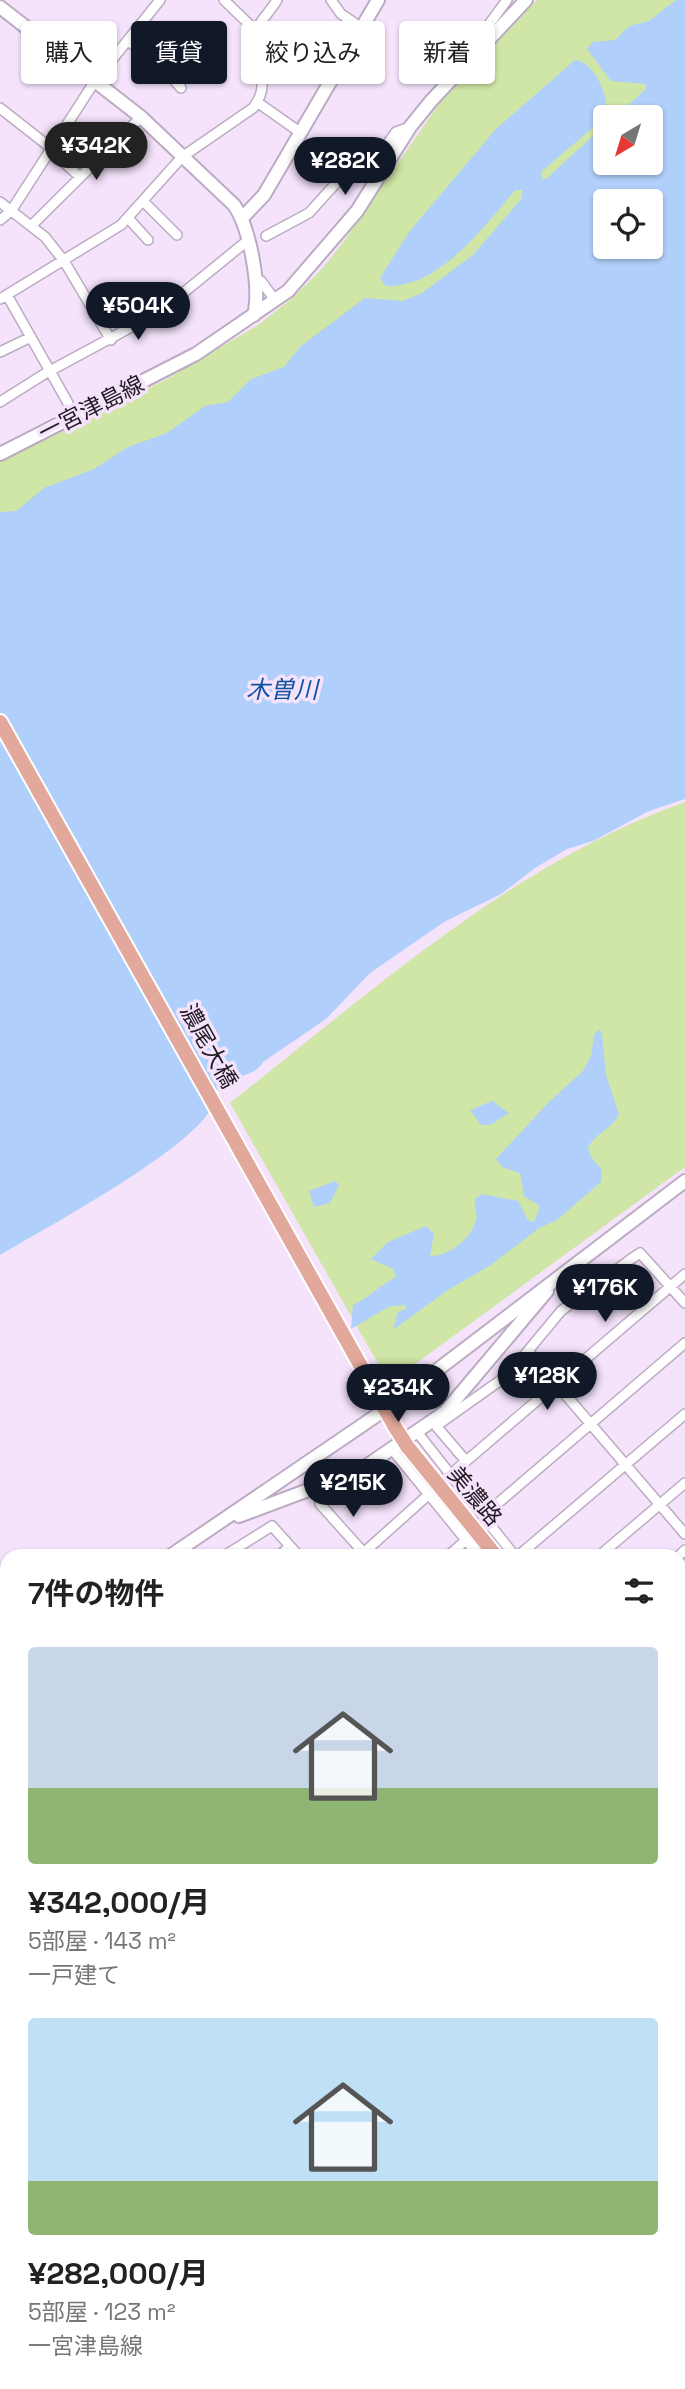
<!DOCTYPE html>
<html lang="ja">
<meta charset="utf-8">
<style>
body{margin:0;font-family:"Space Grotesk","Noto Sans JP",sans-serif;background:#f6f6f6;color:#222;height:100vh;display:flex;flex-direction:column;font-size:26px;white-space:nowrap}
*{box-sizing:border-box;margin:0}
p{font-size:23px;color:#767676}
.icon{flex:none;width:38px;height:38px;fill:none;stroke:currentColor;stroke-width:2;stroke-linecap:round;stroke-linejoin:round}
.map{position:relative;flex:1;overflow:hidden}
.details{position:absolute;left:0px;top:1549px;width:686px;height:842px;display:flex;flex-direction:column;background:#fff;border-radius:21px 21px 0 0;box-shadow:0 2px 5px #0004}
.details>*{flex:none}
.top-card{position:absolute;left:21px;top:21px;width:644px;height:63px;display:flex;gap:14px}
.needle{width:46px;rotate:218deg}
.controls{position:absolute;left:593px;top:105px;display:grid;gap:14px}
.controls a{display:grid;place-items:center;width:70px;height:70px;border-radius:7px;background:#fff;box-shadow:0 2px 5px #0004;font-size:35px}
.price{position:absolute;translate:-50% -60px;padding:0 16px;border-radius:24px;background:#111827;color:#fff;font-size:23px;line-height:46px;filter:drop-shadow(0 2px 4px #0008)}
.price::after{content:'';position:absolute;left:50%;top:42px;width:21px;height:16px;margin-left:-10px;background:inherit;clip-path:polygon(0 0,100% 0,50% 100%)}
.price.on{background:#222;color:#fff}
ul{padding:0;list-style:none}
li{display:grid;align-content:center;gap:14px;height:371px;padding:0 28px}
li span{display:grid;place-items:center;height:217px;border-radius:7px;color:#555}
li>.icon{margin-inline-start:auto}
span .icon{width:126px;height:126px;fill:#fffc;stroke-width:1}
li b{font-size:30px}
h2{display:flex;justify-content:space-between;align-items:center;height:84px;padding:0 28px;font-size:30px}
.tag{padding:0 24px;border-radius:7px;background:#fff;box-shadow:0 2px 5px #0004;font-size:24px;line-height:63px}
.tag.on{background:#111827;color:#fff}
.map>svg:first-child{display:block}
.green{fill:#cfe6a6}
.water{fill:#b0cffb;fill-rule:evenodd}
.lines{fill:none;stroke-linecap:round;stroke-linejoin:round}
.stream{stroke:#b0cffb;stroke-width:2.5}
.river{stroke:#b0cffb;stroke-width:16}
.street-casing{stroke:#bcabc3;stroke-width:12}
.secondary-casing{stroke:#bcabc3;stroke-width:16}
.primary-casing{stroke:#fff;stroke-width:18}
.street{stroke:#fff;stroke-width:9}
.secondary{stroke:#fff;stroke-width:12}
.primary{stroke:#e1a89b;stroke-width:14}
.primary-bridge-casing{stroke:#fff;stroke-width:18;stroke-linecap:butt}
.primary-bridge{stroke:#e1a89b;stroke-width:14}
.labels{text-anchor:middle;stroke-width:7;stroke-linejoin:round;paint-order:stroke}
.street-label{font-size:23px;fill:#201a23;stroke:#f4e3fb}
.water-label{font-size:24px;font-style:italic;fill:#1051a2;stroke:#f4e3fb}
</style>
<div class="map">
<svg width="685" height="2389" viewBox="0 0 685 2389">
<rect width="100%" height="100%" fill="#f4e3fb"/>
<path class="green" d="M 537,0 L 682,0 L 641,78 L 654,86 L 622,117 L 606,117 L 605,134 L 544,182 L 540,177 L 518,186 L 524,189 L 526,198 L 474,267 L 24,519 L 0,513 L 0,460 L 167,379 L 258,325 L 290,300 L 321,270 L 341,245 L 439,104 Z
M 685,802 L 685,1167 L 389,1383 L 230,1103 C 371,992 513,863 685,802 Z"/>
<path class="water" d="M 676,0 L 685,0 L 685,799 L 649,811 L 593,841 L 567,849 L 535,868 L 501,894 L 444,922 L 370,973 L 326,1019 L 263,1062 C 254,1078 235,1071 226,1091 L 213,1089 L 202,1096 L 202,1100 L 212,1106 C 196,1147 44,1229 0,1255 L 0,512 L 16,511 L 44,488 L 94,469 L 128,447 L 167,433 L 205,406 L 228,402 L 251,379 L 284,367 L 301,346 L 365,298 L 403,301 L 422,293 L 473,255 L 522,198 L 522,190 L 515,190 C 484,227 439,288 386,286 L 380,278 L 409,232 L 496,129 L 575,60 C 594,61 613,101 604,118 L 542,171 L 541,179 L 546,179 L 605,125 L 606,163 L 651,163 L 651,117 L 615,117 L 646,89 L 646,84 L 611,81 L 587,49 L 593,42 L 615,40 L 629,26 L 649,21 ZM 606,201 L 651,201 L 651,247 L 606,247 Z
M 599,1029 L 602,1034 L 606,1075 L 619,1114 C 613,1128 596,1133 588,1147 L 591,1157 L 602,1170 L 601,1182 L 557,1220 L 539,1228 L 491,1265 L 448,1290 L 393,1330 L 398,1312 L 406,1309 L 406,1305 L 390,1306 L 351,1329 L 353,1305 C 370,1297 380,1285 396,1277 L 393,1269 L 371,1259 L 388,1242 L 426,1226 L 434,1234 L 430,1256 C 448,1257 472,1238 476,1220 C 478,1213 474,1206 475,1199 L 482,1194 L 518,1201 L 528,1220 L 534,1222 L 540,1206 L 524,1196 L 520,1173 L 502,1167 L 496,1159 L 549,1102 L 583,1071 L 591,1056 L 594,1035 Z
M 492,1101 L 509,1113 L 490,1125 L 481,1125 L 470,1110 Z
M 335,1181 L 339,1185 L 330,1203 L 314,1207 L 309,1191 Z"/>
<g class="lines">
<path class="stream" d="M 679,1620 L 685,1617
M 679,2041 L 685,2046
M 0,2115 L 7,2109
M 0,2237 L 7,2230
M 679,2340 L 685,2345
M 359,2384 L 366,2389
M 192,2389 L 198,2384"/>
<path class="river" d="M 679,1615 L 685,1611"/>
<g class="street-casing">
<path id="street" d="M 224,0 L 256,31
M 331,0 L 341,14 L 362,28
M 252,37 L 295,59
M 128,41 L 162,66 L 181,88
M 482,43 L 481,35 L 507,0
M 257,102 L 301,133
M 0,108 L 51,148
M 50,150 L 80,177
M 0,202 L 45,237 L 64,261 L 111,340
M 144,202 L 177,235
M 128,218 L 148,240
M 0,220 L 11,211 L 95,81 L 160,0
M 31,226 L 141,117
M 266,236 L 309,213 L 356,161 L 383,150 L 396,132 L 410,127
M 255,279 L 261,281 L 272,296
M 7,295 L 68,403
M 0,299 L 121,225 L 182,157 L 253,108 C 277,76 245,64 252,38 C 256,25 270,12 277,0
M 0,352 L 31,337
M 0,402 L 46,373 L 161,311 L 247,241
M 528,1351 L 685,1534
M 417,1432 L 483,1516
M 391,1448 L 479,1556
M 466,1461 L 436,1426 L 508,1375 L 561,1311 L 631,1259 L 640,1253 L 685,1303
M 444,1480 L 685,1274
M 320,1504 L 364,1553
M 224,1556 L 272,1526 L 299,1556
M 279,1556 L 290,1546
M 360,1556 L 427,1496
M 448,1556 L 465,1541
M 515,1556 L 483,1516 L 685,1343
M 518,1556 L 685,1414
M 599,1556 L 685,1483
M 679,1556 L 685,1550
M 679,1648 L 685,1655
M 0,1703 L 7,1698
M 0,1710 L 7,1705
M 679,1714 L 685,1721
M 0,1752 L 7,1760
M 0,1794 L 7,1788
M 679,1816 L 685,1811
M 679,1875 L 685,1867
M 0,1879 L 7,1873
M 679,1930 L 685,1924
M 0,1956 L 7,1950
M 0,1965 L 7,1973
M 0,2037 L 7,2030
M 0,2108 L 7,2102
M 679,2141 L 685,2146
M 0,2171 L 7,2178
M 679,2189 L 685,2181
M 679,2240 L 685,2245
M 0,2265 L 7,2260
M 0,2333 L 7,2329
M 75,2384 L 83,2389
M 237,2384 L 244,2389
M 481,2384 L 488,2389
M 611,2384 L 618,2389
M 0,2386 L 7,2380
M 105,2389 L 115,2384
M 311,2389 L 316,2384
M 517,2389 L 521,2384"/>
</g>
<g class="secondary-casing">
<path id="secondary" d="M 0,7 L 141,117 L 234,205 C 250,228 261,288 254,315
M 243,217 L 264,195 L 378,0
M 0,454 L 196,354 L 288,291 L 357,211 L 410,127 L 431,101 L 526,0
M 239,1516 L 359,1471 L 445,1412 L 547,1291
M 170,1556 L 386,1409 L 685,1181
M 679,1605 L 685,1601
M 0,1672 L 7,1667
M 0,2188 L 7,2182"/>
</g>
<g class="primary-casing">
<path id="primary" d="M 0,722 L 395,1427
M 407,1446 L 496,1556
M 679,1771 L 685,1778"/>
</g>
<use href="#street" class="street"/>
<use href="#secondary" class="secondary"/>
<use href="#primary" class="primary"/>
<g class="primary-bridge-casing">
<path id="primary-bridge" d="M 395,1427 L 407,1446"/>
</g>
<use href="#primary-bridge" class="primary-bridge"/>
</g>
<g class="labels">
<g class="street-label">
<text transform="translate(91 408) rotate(-27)" y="8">一宮津島線</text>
<text transform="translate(209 1046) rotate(61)" y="8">濃尾大橋</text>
<text transform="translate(475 1496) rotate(50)" y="8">美濃路</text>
</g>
<g class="water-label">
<text x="282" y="698">木曽川</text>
</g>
</g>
</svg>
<div class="controls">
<a><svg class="needle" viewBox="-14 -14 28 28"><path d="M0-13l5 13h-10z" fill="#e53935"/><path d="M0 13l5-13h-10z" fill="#767676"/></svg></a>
<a><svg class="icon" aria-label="locate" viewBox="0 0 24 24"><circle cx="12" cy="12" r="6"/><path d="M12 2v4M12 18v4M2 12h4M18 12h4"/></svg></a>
</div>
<b class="price on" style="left:96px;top:182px">¥342K</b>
<b class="price" style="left:345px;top:197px">¥282K</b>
<b class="price" style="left:138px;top:342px">¥504K</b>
<b class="price" style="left:605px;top:1324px">¥176K</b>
<b class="price" style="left:547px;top:1412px">¥128K</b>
<b class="price" style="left:398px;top:1424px">¥234K</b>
<b class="price" style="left:353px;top:1519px">¥215K</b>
<div class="top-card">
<a class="tag">購入</a>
<a class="tag on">賃貸</a>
<a class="tag">絞り込み</a>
<a class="tag">新着</a>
</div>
<section class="details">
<h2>7件の物件<svg class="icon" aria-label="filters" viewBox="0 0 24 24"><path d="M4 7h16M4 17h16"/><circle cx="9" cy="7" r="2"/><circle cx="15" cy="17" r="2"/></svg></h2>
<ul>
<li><span style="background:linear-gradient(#c9d6e8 65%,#8fb573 0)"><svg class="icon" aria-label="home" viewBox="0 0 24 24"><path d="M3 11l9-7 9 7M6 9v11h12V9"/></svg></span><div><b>¥342,000/月</b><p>5部屋 · 143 m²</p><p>一戸建て</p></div></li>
<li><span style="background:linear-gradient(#bfe0f5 75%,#8fb573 0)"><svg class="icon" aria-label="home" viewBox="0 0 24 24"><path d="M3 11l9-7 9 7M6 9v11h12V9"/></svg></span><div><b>¥282,000/月</b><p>5部屋 · 123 m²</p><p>一宮津島線</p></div></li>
</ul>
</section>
</div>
